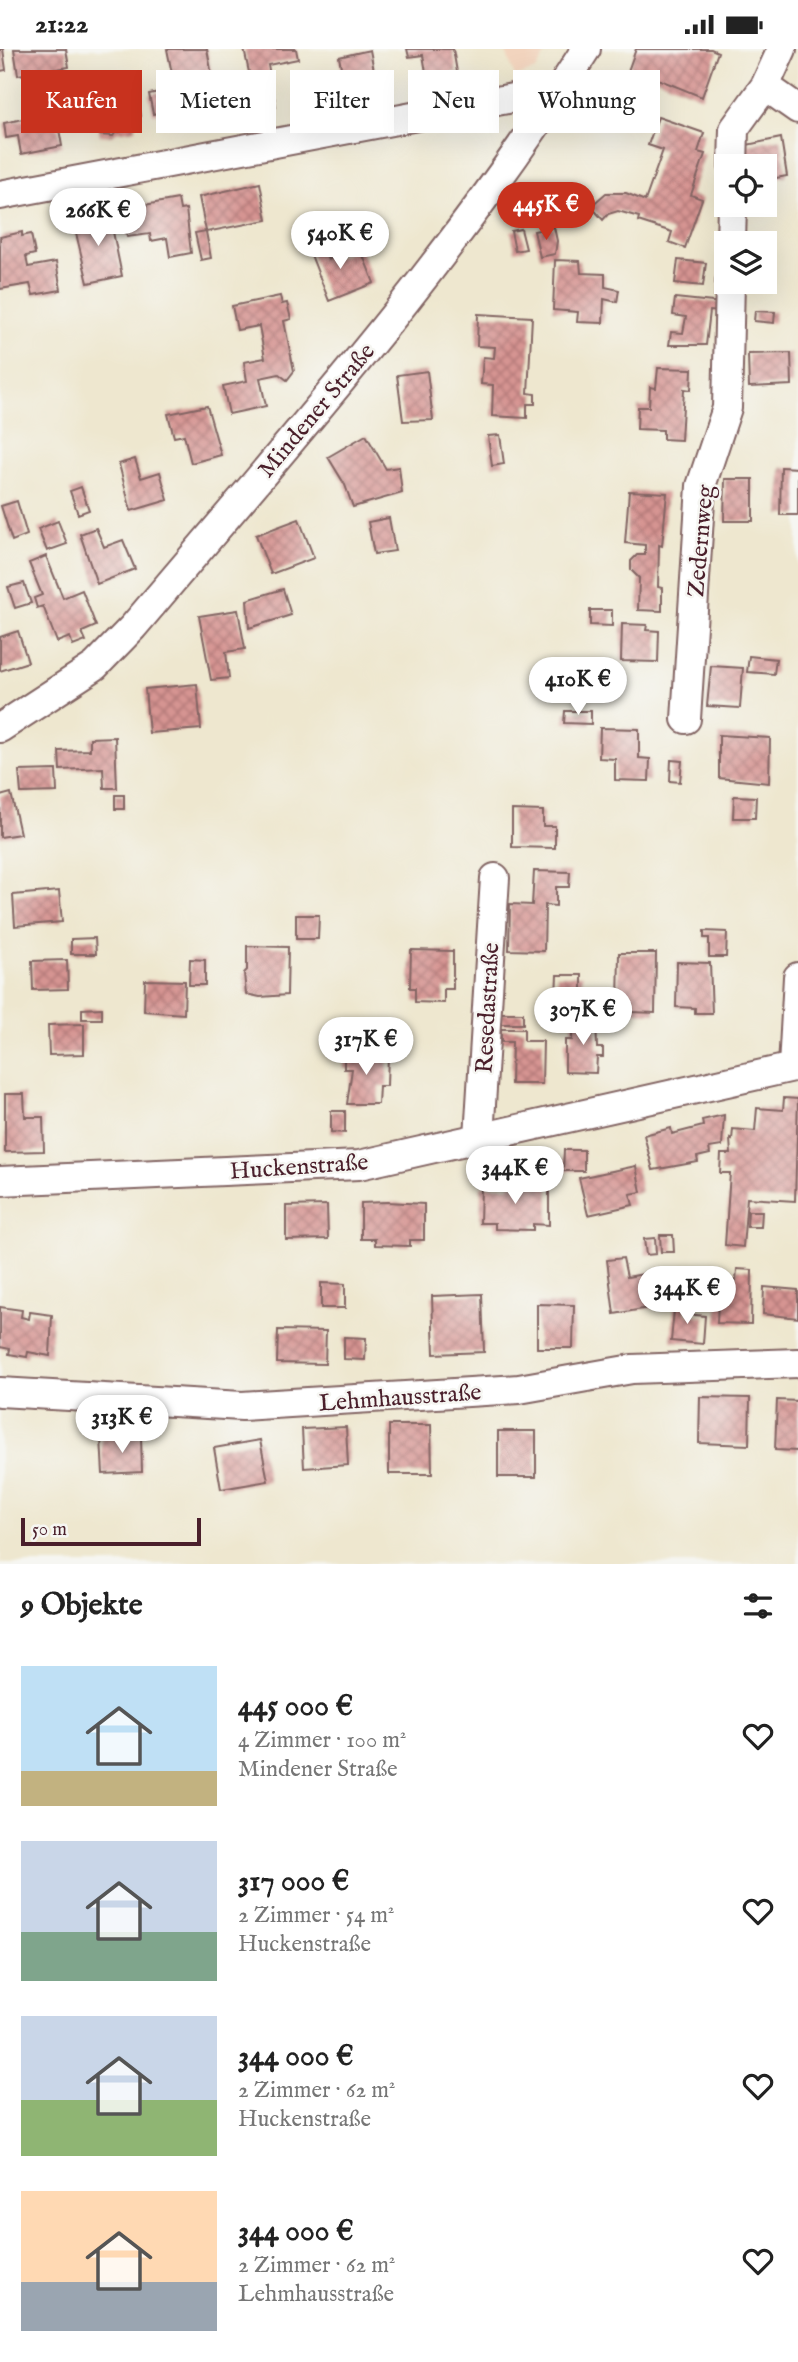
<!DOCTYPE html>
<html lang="de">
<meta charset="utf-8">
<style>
body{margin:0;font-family:"IM FELL English",serif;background:#f2f2f2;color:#222;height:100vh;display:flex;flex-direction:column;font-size:26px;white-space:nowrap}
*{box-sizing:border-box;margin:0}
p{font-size:23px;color:#767676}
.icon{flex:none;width:38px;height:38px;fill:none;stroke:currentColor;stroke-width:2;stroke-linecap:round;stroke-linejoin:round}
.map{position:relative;height:1515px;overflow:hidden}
.details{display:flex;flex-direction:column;background:#fff;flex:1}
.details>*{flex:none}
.top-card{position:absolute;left:21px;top:21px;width:756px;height:63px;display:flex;gap:14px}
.tools{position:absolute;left:714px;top:105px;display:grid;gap:14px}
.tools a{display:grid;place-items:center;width:63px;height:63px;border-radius:0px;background:#fff;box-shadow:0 7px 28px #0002;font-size:35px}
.scale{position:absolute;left:21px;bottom:18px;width:180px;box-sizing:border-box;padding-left:7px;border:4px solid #4a1f2b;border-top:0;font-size:19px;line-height:24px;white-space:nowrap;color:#4a1f2b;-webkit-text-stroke:5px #f6f6f2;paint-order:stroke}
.price{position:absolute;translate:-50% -60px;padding:0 16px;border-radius:24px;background:#fff;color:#222;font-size:23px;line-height:46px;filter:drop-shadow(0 2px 4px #0008)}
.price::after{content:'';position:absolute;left:50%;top:42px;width:21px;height:16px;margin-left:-10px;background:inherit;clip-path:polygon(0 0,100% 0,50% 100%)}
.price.selected{background:#c8321e;color:#fff}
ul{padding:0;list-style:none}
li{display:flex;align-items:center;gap:21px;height:175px;padding:0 21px}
li span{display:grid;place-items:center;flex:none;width:196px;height:140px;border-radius:0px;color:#555}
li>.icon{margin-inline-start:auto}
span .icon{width:84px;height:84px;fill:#fffc;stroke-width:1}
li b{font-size:30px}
h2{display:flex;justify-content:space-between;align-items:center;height:84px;padding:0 21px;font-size:30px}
.pill{padding:0 24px;border-radius:0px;background:#fff;box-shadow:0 7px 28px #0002;font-size:24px;line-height:63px}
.pill.selected{background:#c8321e;color:#fff}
.status{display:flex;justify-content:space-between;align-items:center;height:49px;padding:0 35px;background:#fff;direction:ltr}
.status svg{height:19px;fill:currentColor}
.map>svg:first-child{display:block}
.built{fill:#f2d4be}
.building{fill:url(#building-cross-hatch)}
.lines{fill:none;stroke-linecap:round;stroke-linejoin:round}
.minor-casing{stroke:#836564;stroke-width:32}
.minor{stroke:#fff;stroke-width:28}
.labels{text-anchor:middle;stroke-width:5;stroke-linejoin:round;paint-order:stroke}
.street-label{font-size:24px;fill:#4a1f2b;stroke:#f6f6f2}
</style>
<div class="status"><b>21:22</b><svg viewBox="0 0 49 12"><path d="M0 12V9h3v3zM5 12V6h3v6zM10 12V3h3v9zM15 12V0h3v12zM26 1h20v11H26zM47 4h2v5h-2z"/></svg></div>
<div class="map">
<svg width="798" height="1515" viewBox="0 0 798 1515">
<defs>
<pattern id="building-cross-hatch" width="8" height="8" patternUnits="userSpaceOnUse" patternTransform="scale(1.75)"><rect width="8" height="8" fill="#d69492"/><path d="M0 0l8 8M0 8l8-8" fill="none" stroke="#b07877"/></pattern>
</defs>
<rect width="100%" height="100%" fill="#f6f6f2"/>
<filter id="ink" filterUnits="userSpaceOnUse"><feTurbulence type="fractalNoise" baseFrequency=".0143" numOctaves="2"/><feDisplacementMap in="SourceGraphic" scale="14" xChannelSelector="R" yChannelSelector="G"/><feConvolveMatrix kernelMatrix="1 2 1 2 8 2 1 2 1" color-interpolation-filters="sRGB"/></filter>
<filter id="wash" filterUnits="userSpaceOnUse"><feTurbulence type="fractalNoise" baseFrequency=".00686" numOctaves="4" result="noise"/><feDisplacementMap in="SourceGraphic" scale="28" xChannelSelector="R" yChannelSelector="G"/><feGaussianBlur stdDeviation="1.57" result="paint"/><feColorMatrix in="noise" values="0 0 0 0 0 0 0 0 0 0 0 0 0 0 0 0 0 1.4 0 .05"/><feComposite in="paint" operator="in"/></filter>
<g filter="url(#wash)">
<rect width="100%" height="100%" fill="#eee7cf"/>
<path class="built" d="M 505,0 L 548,0 L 536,21 L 515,28 Z"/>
<g id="blocks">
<path class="building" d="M 0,0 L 3,0 L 6,21 L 0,22 Z
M 14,0 L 66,0 L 69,18 L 18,26 Z
M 167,0 L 207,0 L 215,42 L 177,49 Z
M 244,0 L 296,0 L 298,10 L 268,16 L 276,58 L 247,63 L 240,30 L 250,28 Z
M 407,0 L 453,0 L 457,23 L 427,29 L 423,6 L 409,8 Z
M 636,0 L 711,0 L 718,3 L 702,48 L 648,26 L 647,28 L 628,22 Z
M 370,1 L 377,37 L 346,43 L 339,8 Z
M 127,30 L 132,57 L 139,56 L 141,67 L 134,68 L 136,80 L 116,83 L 113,87 L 100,86 L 91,39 Z
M 159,43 L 162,63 L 153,65 L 149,45 Z
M 56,63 L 62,97 L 21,105 L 18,87 L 6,89 L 4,74 Z
M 658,68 L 704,84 L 698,103 L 705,105 L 691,146 L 702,150 L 685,199 L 669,193 L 672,183 L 638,172 L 639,168 L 618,162 L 608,165 L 603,171 L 591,157 L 606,144 L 626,144 L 645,152 L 663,101 L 648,96 Z
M 781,89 L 787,127 L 765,131 L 765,117 L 741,117 L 742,97 Z
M 260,134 L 267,171 L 206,183 L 211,209 L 201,211 L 195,184 L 206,182 L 199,148 Z
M 178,150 L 180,161 L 186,160 L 191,204 L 170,208 L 167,189 L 151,192 L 150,185 L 127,188 L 122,160 Z
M 109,163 L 122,227 L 88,234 L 75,180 L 82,168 Z
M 554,178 L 557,192 L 555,205 L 540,208 L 534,182 Z
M 521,180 L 526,200 L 515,202 L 511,182 Z
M 22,183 L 22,187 L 31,185 L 35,205 L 26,207 L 28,218 L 56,213 L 61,241 L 33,246 L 30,235 L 0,240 L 0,188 Z
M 319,188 L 328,211 L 360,199 L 374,234 L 329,252 L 306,193 Z
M 555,211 L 580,212 L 581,224 L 605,225 L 605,238 L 619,241 L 617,253 L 604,250 L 603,274 L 577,273 L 578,263 L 553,261 Z
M 678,211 L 706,214 L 703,237 L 675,234 Z
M 280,247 L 282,255 L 287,254 L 291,270 L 284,272 L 294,322 L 287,331 L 279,325 L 260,329 L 266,357 L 229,365 L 223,337 L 247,332 L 244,313 L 265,309 L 259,277 L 237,281 L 232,257 Z
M 675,249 L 722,254 L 721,263 L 710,262 L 706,296 L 669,296 L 671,283 L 683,284 L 686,268 L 673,266 Z
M 755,262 L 775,263 L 774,274 L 754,272 Z
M 478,265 L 532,268 L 528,344 L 535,345 L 535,355 L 527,355 L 527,369 L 492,367 L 493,336 L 481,335 L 483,308 L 494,309 L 495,298 L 477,297 Z
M 791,304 L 792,336 L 749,338 L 748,305 Z
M 658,319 L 692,320 L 691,341 L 684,340 L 681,391 L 663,390 L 663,381 L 637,380 L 638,358 L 649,358 L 650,338 L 656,339 Z
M 427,322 L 433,371 L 403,372 L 397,326 Z
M 207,357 L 221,406 L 191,414 L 184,386 L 174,388 L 168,365 Z
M 366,386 L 386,420 L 399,418 L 402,444 L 353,458 L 345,436 L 328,408 Z
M 500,386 L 504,415 L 492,417 L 488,387 Z
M 135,410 L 141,429 L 160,423 L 168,451 L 131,462 L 119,415 Z
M 781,418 L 798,419 L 798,466 L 780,466 Z
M 725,430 L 753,430 L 753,472 L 724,472 Z
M 81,438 L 89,461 L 78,465 L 70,442 Z
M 629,442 L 667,444 L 662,497 L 659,496 L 658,538 L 662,539 L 662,562 L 638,561 L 639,529 L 631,521 L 631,512 L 637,506 L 645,506 L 645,496 L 625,494 Z
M 17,452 L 27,486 L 12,492 L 1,457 Z
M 389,469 L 395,502 L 374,505 L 368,473 Z
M 299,470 L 314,509 L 271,525 L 256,486 Z
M 58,472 L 67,495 L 47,502 L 38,480 Z
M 96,479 L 104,498 L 123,491 L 135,520 L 97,535 L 80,485 Z
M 46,507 L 63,549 L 82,541 L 96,577 L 82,583 L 86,592 L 73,597 L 70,588 L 57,593 L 43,557 L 37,559 L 34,549 L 42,546 L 29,514 Z
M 24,534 L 31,554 L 15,559 L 8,538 Z
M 283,540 L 291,566 L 249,579 L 247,551 Z
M 238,561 L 245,600 L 226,603 L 229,629 L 211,631 L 199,567 Z
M 590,561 L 612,561 L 612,577 L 590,576 Z
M 622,575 L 647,576 L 646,581 L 659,582 L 658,613 L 621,612 Z
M 18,582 L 28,613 L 0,622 L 0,588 Z
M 749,607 L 776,610 L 774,625 L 747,623 Z
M 711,617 L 743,619 L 740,659 L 707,657 Z
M 197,635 L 201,680 L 149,684 L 145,640 Z
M 565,662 L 591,662 L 591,675 L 564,674 Z
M 600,679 L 639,680 L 639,709 L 650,710 L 649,732 L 615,731 L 615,710 L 599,709 Z
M 719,686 L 770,689 L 769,734 L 719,729 Z
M 115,688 L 117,739 L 104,739 L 103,719 L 60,721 L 59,702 L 90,701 L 90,689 Z
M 671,711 L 682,712 L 680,733 L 670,732 Z
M 56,721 L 57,743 L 21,744 L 19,722 Z
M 11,744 L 20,785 L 0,788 L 0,747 Z
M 115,746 L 124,746 L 124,760 L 115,760 Z
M 734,747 L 756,748 L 755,769 L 733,769 Z
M 512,761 L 543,762 L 543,777 L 555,777 L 555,799 L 512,798 Z
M 534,822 L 570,823 L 569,838 L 556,838 L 556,857 L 545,856 L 544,902 L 509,901 L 510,855 L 532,856 Z
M 59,842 L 62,873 L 15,877 L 13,846 Z
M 296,866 L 319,866 L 318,890 L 296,890 Z
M 704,882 L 727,883 L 726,908 L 709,908 L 709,889 L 704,889 Z
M 95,889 L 96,905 L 71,905 L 71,890 Z
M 247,897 L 288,898 L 287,946 L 260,948 L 246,945 L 244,924 L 247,921 Z
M 411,901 L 453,902 L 453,940 L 444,940 L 444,954 L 415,953 L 415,939 L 410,939 Z
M 619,904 L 656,904 L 655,964 L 631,963 L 631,955 L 618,955 Z
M 190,910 L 205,911 L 205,936 L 189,936 Z
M 67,911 L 68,940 L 33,941 L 32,912 Z
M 677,913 L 710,914 L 712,964 L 695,964 L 695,959 L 676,958 Z
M 557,926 L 582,926 L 582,948 L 556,947 Z
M 145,931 L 185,932 L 184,965 L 144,962 Z
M 102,959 L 102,970 L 82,970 L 82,960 Z
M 501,964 L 523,964 L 523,975 L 501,975 Z
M 572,969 L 596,970 L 597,999 L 603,999 L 603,1008 L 597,1008 L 596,1024 L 565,1023 L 565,991 L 572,991 Z
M 84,975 L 84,1005 L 49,1006 L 48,976 Z
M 501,980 L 524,980 L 524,992 L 543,992 L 542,1035 L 511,1035 L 512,993 L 501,993 Z
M 344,1004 L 388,1005 L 387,1037 L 379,1037 L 378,1055 L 347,1055 L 352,1020 L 344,1020 Z
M 5,1045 L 24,1045 L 25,1068 L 43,1068 L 44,1102 L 5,1103 Z
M 784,1049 L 798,1050 L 795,1152 L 747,1149 L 743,1198 L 725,1196 L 730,1124 L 720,1124 L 721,1105 L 731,1105 L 730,1090 L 732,1091 L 733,1080 L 755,1082 L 757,1059 L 783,1061 Z
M 331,1062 L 345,1062 L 345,1084 L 331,1083 Z
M 724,1066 L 722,1097 L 709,1099 L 710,1105 L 697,1108 L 698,1113 L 653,1121 L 644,1086 L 671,1079 L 672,1085 L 703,1077 L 702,1071 Z
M 564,1101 L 584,1101 L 584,1122 L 563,1122 Z
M 636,1117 L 641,1143 L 630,1145 L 633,1156 L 588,1166 L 579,1129 Z
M 510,1134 L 549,1138 L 549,1176 L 533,1175 L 533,1181 L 495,1180 L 495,1174 L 480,1174 L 481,1137 L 510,1137 Z
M 387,1153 L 424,1155 L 424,1191 L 410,1191 L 410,1197 L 375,1196 L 375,1190 L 361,1190 L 361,1154 Z
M 327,1156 L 328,1190 L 286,1191 L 286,1157 Z
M 748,1162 L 762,1162 L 761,1178 L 747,1178 Z
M 660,1186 L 673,1186 L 674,1203 L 661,1203 Z
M 655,1189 L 656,1205 L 646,1206 L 644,1190 Z
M 623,1209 L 627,1228 L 655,1223 L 660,1257 L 614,1265 L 607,1211 Z
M 737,1220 L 752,1221 L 751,1275 L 717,1274 L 719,1232 L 736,1232 Z
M 321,1234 L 345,1235 L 345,1259 L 321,1259 Z
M 764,1238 L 798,1241 L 798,1269 L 763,1265 Z
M 482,1245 L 484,1303 L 434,1305 L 432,1247 Z
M 675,1251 L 685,1252 L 686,1265 L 705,1267 L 703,1295 L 671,1292 Z
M 537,1255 L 574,1256 L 573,1299 L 537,1299 Z
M 0,1258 L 22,1261 L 21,1268 L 29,1270 L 30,1263 L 52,1266 L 50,1307 L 28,1303 L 27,1308 L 9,1305 L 10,1300 L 0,1298 Z
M 278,1281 L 326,1282 L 325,1315 L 277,1314 Z
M 344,1288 L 366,1289 L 365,1311 L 344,1310 Z
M 700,1348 L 750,1349 L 749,1396 L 699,1394 Z
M 777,1351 L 798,1352 L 798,1402 L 775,1401 Z
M 389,1376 L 431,1376 L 432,1425 L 389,1425 Z
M 346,1378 L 348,1416 L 304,1419 L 302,1380 Z
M 498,1382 L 536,1382 L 536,1428 L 498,1428 Z
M 141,1388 L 142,1423 L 103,1425 L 101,1389 Z
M 260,1391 L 268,1432 L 221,1440 L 214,1399 Z"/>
</g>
</g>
<g filter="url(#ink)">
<use href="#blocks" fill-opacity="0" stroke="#836564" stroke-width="2"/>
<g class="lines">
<g class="minor-casing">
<path id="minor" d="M 765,37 L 798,60
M 733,117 L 734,80 L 765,37 L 782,0
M 0,146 L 518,48 L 552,53
M 731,194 L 732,156
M 686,670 L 701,437 L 727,359 L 730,233
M 0,679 L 95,617 L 133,578 C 291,391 455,208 586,0
M 793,1018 L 798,928
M 479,1088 L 495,829
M 0,1132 L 359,1116 L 798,1017
M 0,1343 L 242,1357 L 519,1340 L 632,1320 L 798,1314"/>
</g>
<use href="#minor" class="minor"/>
</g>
</g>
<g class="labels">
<g class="street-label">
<text transform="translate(316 361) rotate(-50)" y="8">Mindener Straße</text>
<text transform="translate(700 492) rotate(-85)" y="8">Zedernweg</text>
<text transform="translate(487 959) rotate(-87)" y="8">Resedastraße</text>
<text transform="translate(299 1117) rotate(-4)" y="8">Huckenstraße</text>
<text transform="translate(400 1348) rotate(-4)" y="8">Lehmhausstraße</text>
</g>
</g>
</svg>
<div class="tools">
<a><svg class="icon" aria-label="locate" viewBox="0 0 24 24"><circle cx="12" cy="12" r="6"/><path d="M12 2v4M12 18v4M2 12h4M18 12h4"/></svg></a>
<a><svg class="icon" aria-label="layers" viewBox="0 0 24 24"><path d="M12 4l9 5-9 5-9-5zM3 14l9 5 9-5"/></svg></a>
</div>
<div class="scale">50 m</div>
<b class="price selected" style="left:546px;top:193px">445K €</b>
<b class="price" style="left:98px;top:199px">266K €</b>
<b class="price" style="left:340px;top:222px">540K €</b>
<b class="price" style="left:578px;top:668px">410K €</b>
<b class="price" style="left:583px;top:998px">307K €</b>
<b class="price" style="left:366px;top:1028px">317K €</b>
<b class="price" style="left:515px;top:1157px">344K €</b>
<b class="price" style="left:687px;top:1277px">344K €</b>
<b class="price" style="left:122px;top:1406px">313K €</b>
<div class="top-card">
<a class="pill selected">Kaufen</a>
<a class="pill">Mieten</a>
<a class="pill">Filter</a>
<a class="pill">Neu</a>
<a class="pill">Wohnung</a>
</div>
</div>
<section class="details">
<h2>9 Objekte<svg class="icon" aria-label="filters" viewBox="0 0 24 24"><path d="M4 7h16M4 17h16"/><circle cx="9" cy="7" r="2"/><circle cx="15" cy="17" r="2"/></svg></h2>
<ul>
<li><span style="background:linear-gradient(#bfe0f5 75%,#c2b280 0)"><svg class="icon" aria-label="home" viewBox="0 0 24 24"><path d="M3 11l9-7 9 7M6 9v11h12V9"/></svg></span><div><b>445 000 €</b><p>4 Zimmer · 100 m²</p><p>Mindener Straße</p></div><svg class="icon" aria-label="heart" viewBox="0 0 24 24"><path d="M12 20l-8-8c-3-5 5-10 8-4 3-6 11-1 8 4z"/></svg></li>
<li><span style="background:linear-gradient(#c9d6e8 65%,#7fa58c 0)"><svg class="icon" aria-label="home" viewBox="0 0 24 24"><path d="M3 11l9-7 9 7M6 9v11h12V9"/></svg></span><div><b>317 000 €</b><p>2 Zimmer · 54 m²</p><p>Huckenstraße</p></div><svg class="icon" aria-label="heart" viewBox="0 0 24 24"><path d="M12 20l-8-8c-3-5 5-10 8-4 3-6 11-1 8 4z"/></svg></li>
<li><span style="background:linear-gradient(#c9d6e8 60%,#8fb573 0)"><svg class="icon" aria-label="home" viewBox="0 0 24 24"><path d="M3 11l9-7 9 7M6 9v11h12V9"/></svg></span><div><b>344 000 €</b><p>2 Zimmer · 62 m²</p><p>Huckenstraße</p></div><svg class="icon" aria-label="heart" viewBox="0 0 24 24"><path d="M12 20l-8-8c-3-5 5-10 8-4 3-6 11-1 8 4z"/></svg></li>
<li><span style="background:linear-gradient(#ffd9b3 65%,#9aa5b1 0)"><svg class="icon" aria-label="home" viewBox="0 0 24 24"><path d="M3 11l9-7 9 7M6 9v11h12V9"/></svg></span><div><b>344 000 €</b><p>2 Zimmer · 62 m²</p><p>Lehmhausstraße</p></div><svg class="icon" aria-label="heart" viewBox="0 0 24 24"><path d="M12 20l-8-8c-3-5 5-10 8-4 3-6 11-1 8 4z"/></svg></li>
</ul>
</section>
